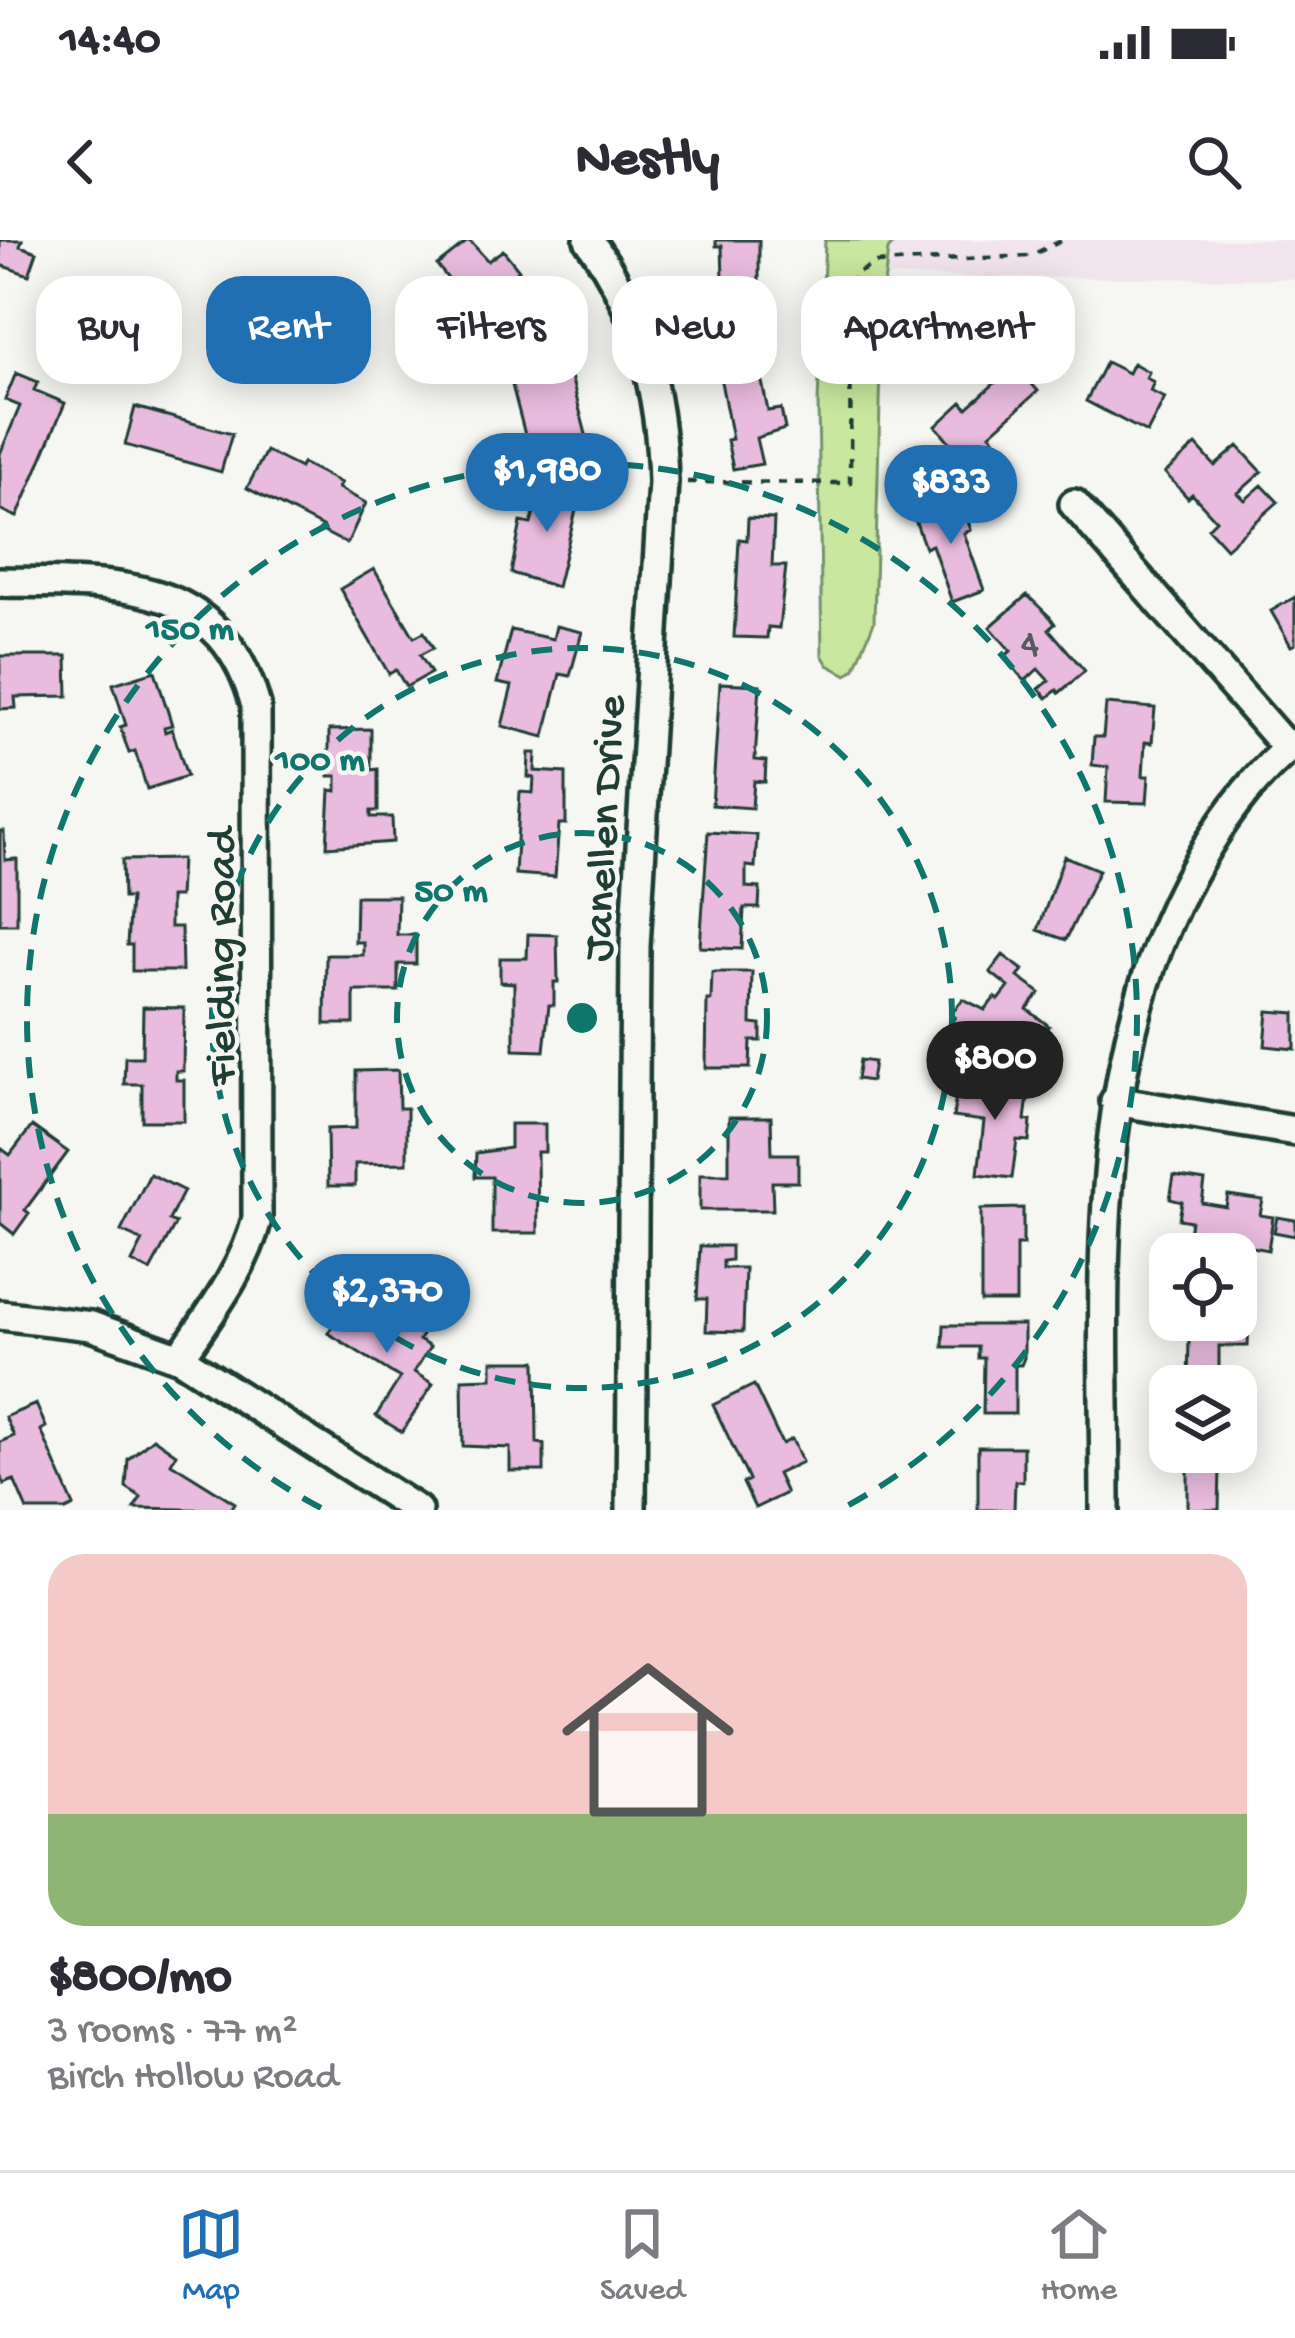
<!DOCTYPE html>
<meta charset="utf-8">
<style>
body{margin:0;font-family:"Gochi Hand",sans-serif;background:#f7f7f7;color:#2b2b33;height:100vh;display:flex;flex-direction:column;font-size:45px;white-space:nowrap}
*{box-sizing:border-box;margin:0}
p{font-size:39px;color:#7c7c81}
.icon{flex:none;width:66px;height:66px;fill:none;stroke:currentColor;stroke-width:2;stroke-linecap:round;stroke-linejoin:round}
.map{position:relative;height:1270px;overflow:hidden}
.details{display:flex;flex-direction:column;background:#fff;flex:1}
.details>*{flex:none}
.guide{position:absolute;left:36px;top:36px;width:1224px;height:108px;display:flex;gap:24px}
.fabs{position:absolute;left:1149px;top:993px;display:grid;gap:24px}
.fabs a{display:grid;place-items:center;width:108px;height:108px;border-radius:24px;background:#fff;box-shadow:0 6px 30px #0003;font-size:60px}
.price{position:absolute;translate:-50% -102px;padding:0 27px;border-radius:42px;background:#1f6fb2;color:#fff;font-size:39px;line-height:78px;filter:drop-shadow(0 3px 6px #0008)}
.price::after{content:'';position:absolute;left:50%;top:72px;width:36px;height:27px;margin-left:-18px;background:inherit;clip-path:polygon(0 0,100% 0,50% 100%)}
.price.active{background:#222;color:#fff}
ul{padding:0;list-style:none}
li{display:grid;align-content:center;gap:24px;height:636px;padding:0 48px}
li+li{border-top:3px solid #e1e1e2}
li span{display:grid;place-items:center;height:372px;border-radius:36px;color:#555}
li>.icon{margin-inline-start:auto}
span .icon{width:216px;height:216px;fill:#fffc;stroke-width:1}
li b{font-size:51px}
.chip{padding:0 42px;border-radius:36px;background:#fff;box-shadow:0 6px 30px #0003;font-size:42px;line-height:108px}
.chip.active{background:#1f6fb2;color:#fff}
.status{display:flex;justify-content:space-between;align-items:center;height:84px;padding:0 60px;background:#fff;direction:ltr}
.status svg{height:33px;fill:currentColor}
header{display:flex;justify-content:space-between;align-items:center;height:156px;padding:0 48px;background:#fff;font-size:54px;font-weight:700}
.tabs{display:flex;justify-content:space-around;align-items:center;height:168px;border-top:3px solid #e1e1e2;background:#fff;font-size:33px;color:#7c7c81}
.tabs a{display:grid;justify-items:center;gap:6px}
.tabs .active{color:#1f6fb2}
.map>svg:first-child{display:block}
.built{fill:#f2e4ec}
.green{fill:#c9e79f;stroke:#74926a;stroke-width:3}
.building{fill:#e9bbde;stroke:#1f3d34;stroke-width:3}
.lines{fill:none;stroke-linecap:round;stroke-linejoin:round}
.minor-casing{stroke:#1f3d34;stroke-width:36}
.path{stroke:#1f3d34;stroke-width:4.5;stroke-dasharray:9 9;stroke-linecap:butt}
.minor{stroke:#f6f6f2;stroke-width:27}
.ring{fill:none;stroke:#0f766e;stroke-width:6;stroke-dasharray:21 15}
.labels{text-anchor:middle;stroke-width:9;stroke-linejoin:round;paint-order:stroke}
.number-label{font-size:39px;fill:#525c5e}
.street-label{font-size:45px;fill:#1f3d34;stroke:#f6f6f2}
.centre{fill:#0f766e;stroke:#f6f6f2;stroke-width:6}
.ring-label{font-size:36px;text-anchor:middle;font-weight:bold;fill:#0f766e;stroke:#f6f6f2;stroke-width:9;stroke-linejoin:round;paint-order:stroke}
</style>
<div class="status"><b>14:40</b><svg viewBox="0 0 49 12"><path d="M0 12V9h3v3zM5 12V6h3v6zM10 12V3h3v9zM15 12V0h3v12zM26 1h20v11H26zM47 4h2v5h-2z"/></svg></div>
<header><svg class="icon" aria-label="back" viewBox="0 0 24 24"><path d="M15 5l-7 7 7 7"/></svg>Nestly<svg class="icon" aria-label="search" viewBox="0 0 24 24"><circle cx="10" cy="10" r="6"/><path d="M15 15l6 6"/></svg></header>
<div class="map">
<svg width="1295" height="1270" viewBox="0 0 1295 1270">
<rect width="100%" height="100%" fill="#f6f6f2"/>
<filter id="ink" filterUnits="userSpaceOnUse"><feTurbulence type="fractalNoise" baseFrequency=".00833" numOctaves="2"/><feDisplacementMap in="SourceGraphic" scale="24" xChannelSelector="R" yChannelSelector="G"/><feConvolveMatrix kernelMatrix="1 2 1 2 8 2 1 2 1" color-interpolation-filters="sRGB"/></filter>
<g filter="url(#ink)">
<path class="built" d="M 849,0 L 1295,0 L 1295,39 L 849,36 Z"/>
<path class="green" d="M 825,0 L 897,0 L 888,10 L 883,55 L 874,382 L 855,428 L 847,435 L 828,425 L 822,415 L 818,162 Z"/>
<path class="building" d="M 0,0 L 22,0 L 20,6 L 37,12 L 29,35 L 0,25 Z
M 469,0 L 488,21 L 503,10 L 519,30 L 504,42 L 531,76 L 498,102 L 475,72 L 464,81 L 454,67 L 464,59 L 437,25 Z
M 716,0 L 759,0 L 759,54 L 726,54 L 726,68 L 698,68 L 698,39 L 723,39 L 722,6 L 716,6 Z
M 561,98 L 588,202 L 553,211 L 548,213 L 550,219 L 541,221 L 540,216 L 531,218 L 506,122 L 527,116 L 525,107 Z
M 753,98 L 768,171 L 781,169 L 785,189 L 756,198 L 762,224 L 733,229 L 727,200 L 732,199 L 714,105 Z
M 1106,122 L 1128,133 L 1133,123 L 1149,132 L 1146,138 L 1154,142 L 1150,151 L 1165,158 L 1147,193 L 1086,161 Z
M 1015,125 L 1038,151 L 990,194 L 994,198 L 967,222 L 936,186 L 962,162 L 967,168 Z
M 16,133 L 38,142 L 34,150 L 65,163 L 17,277 L 0,270 L 0,214 L 20,166 L 5,160 Z
M 135,167 L 232,194 L 221,232 L 125,205 Z
M 1196,205 L 1215,226 L 1238,206 L 1262,232 L 1238,253 L 1245,260 L 1262,245 L 1278,262 L 1226,308 L 1208,288 L 1216,280 L 1192,254 L 1188,258 L 1165,233 Z
M 266,211 L 300,228 L 302,223 L 341,243 L 338,248 L 366,263 L 347,304 L 320,290 L 322,287 L 247,248 Z
M 542,241 L 581,250 L 557,347 L 511,333 L 521,282 L 531,284 Z
M 959,257 L 971,290 L 964,293 L 984,350 L 952,362 L 932,305 L 925,308 L 913,274 Z
M 748,278 L 774,279 L 772,326 L 786,326 L 779,388 L 768,387 L 767,398 L 734,397 L 739,299 L 747,300 Z
M 374,329 L 414,397 L 424,392 L 433,408 L 420,415 L 431,433 L 406,447 L 396,430 L 389,434 L 340,349 Z
M 1027,355 L 1050,377 L 1055,384 L 1049,389 L 1085,431 L 1059,453 L 1057,450 L 1047,458 L 1039,449 L 1049,441 L 1038,429 L 1025,441 L 1004,417 L 1011,411 L 990,387 Z
M 1295,357 L 1295,404 L 1291,406 L 1271,371 Z
M 556,386 L 582,392 L 570,436 L 560,434 L 544,497 L 502,486 L 512,446 L 497,443 L 511,390 L 553,399 Z
M 0,416 L 67,416 L 68,456 L 15,457 L 16,468 L 0,469 Z
M 155,431 L 172,485 L 164,487 L 165,492 L 172,489 L 187,536 L 147,549 L 135,511 L 129,513 L 120,487 L 126,485 L 113,444 Z
M 720,443 L 760,445 L 755,520 L 766,521 L 765,542 L 754,541 L 752,568 L 712,565 Z
M 1106,464 L 1155,468 L 1152,503 L 1145,502 L 1143,536 L 1149,536 L 1147,563 L 1106,562 L 1108,527 L 1092,525 L 1094,497 L 1103,497 Z
M 371,489 L 371,530 L 378,529 L 378,571 L 371,571 L 371,577 L 392,577 L 393,602 L 327,607 L 330,550 L 337,551 L 337,536 L 329,536 L 329,490 Z
M 529,513 L 536,513 L 535,531 L 566,533 L 566,584 L 559,584 L 555,637 L 515,634 L 520,552 L 533,553 L 534,538 L 528,537 Z
M 0,591 L 4,591 L 5,620 L 17,619 L 17,684 L 0,684 Z
M 708,592 L 757,595 L 755,627 L 746,626 L 746,647 L 760,648 L 759,668 L 744,668 L 742,709 L 700,707 Z
M 1064,616 L 1099,630 L 1066,700 L 1038,690 Z
M 181,619 L 179,657 L 170,657 L 170,687 L 181,687 L 182,731 L 132,731 L 132,705 L 127,705 L 130,658 L 123,658 L 122,620 Z
M 356,656 L 398,656 L 397,695 L 416,695 L 416,724 L 398,724 L 398,751 L 354,751 L 354,784 L 325,784 L 326,715 L 363,715 L 363,702 L 355,702 Z
M 528,694 L 557,695 L 558,742 L 554,742 L 554,765 L 549,765 L 544,811 L 514,810 L 514,743 L 500,742 L 500,718 L 527,718 Z
M 1003,715 L 1023,730 L 1018,737 L 1040,753 L 1027,769 L 1049,786 L 1024,819 L 978,784 L 964,799 L 948,787 L 955,777 L 951,774 L 963,759 L 985,770 L 995,757 L 999,760 L 1009,747 L 990,732 Z
M 712,732 L 752,732 L 751,784 L 761,785 L 761,801 L 751,801 L 750,828 L 706,828 L 707,760 L 711,760 Z
M 143,767 L 184,768 L 183,831 L 176,831 L 176,840 L 184,840 L 184,881 L 142,881 L 142,844 L 124,844 L 125,817 L 142,817 Z
M 1268,771 L 1295,773 L 1295,809 L 1265,806 Z
M 860,820 L 874,822 L 871,841 L 857,839 Z
M 398,830 L 399,868 L 407,868 L 407,923 L 355,924 L 355,946 L 328,946 L 327,889 L 356,888 L 356,831 Z
M 958,841 L 1029,849 L 1025,880 L 1031,881 L 1029,901 L 1017,900 L 1012,938 L 978,934 L 984,881 L 953,877 Z
M 729,877 L 771,877 L 772,914 L 798,914 L 798,942 L 772,942 L 773,970 L 700,970 L 700,934 L 729,934 Z
M 510,884 L 545,884 L 545,912 L 537,912 L 538,993 L 492,993 L 492,937 L 475,937 L 476,913 L 510,908 Z
M 32,886 L 68,912 L 25,970 L 29,973 L 14,994 L 0,983 L 0,912 L 2,909 L 10,915 Z
M 150,934 L 184,951 L 169,980 L 176,983 L 150,1031 L 132,1022 L 143,1001 L 121,991 Z
M 1174,936 L 1205,941 L 1202,963 L 1226,967 L 1228,955 L 1263,960 L 1260,975 L 1273,977 L 1268,1010 L 1189,995 L 1191,981 L 1179,979 L 1182,962 L 1170,959 Z
M 1023,968 L 1023,1005 L 1016,1005 L 1016,1062 L 981,1062 L 981,969 Z
M 1277,977 L 1295,980 L 1295,996 L 1274,992 Z
M 700,1006 L 731,1006 L 731,1020 L 723,1021 L 723,1028 L 745,1028 L 743,1092 L 706,1091 L 707,1059 L 697,1059 Z
M 352,1055 L 398,1085 L 404,1076 L 425,1090 L 419,1100 L 430,1107 L 414,1132 L 433,1144 L 402,1192 L 376,1176 L 400,1138 L 328,1093 Z
M 1181,1080 L 1249,1082 L 1248,1106 L 1219,1106 L 1219,1146 L 1188,1146 L 1189,1098 L 1180,1098 Z
M 944,1085 L 1024,1085 L 1024,1118 L 1021,1125 L 1015,1125 L 1015,1174 L 983,1174 L 984,1118 L 978,1118 L 978,1107 L 943,1107 Z
M 492,1121 L 536,1121 L 537,1203 L 544,1204 L 544,1231 L 510,1231 L 510,1208 L 463,1206 L 462,1139 L 492,1138 Z
M 754,1145 L 782,1204 L 792,1199 L 802,1222 L 777,1234 L 786,1253 L 755,1268 L 743,1243 L 749,1240 L 713,1165 Z
M 36,1164 L 46,1187 L 41,1190 L 74,1266 L 66,1270 L 27,1270 L 14,1240 L 4,1244 L 0,1235 L 0,1202 L 14,1196 L 5,1177 Z
M 153,1198 L 176,1214 L 171,1223 L 235,1263 L 230,1270 L 134,1268 L 141,1257 L 126,1247 L 128,1219 Z
M 1236,1202 L 1246,1202 L 1246,1223 L 1227,1223 L 1227,1227 L 1220,1227 L 1219,1270 L 1188,1270 L 1188,1223 L 1180,1223 L 1180,1212 L 1236,1212 Z
M 978,1207 L 1023,1207 L 1023,1241 L 1015,1241 L 1014,1270 L 978,1270 Z"/>
<g class="lines">
<g class="minor-casing">
<path id="minor" d="M 589,0 C 641,73 661,154 663,242 L 635,706 L 631,1270
M 1074,264 L 1288,509
M 0,342 C 111,344 220,334 256,466 L 257,979 C 243,1032 210,1073 180,1118
M 1115,861 L 1295,891
M 0,1075 L 91,1086 L 180,1118 L 417,1270
M 1105,1270 C 1105,1052 1084,821 1197,624 C 1222,580 1255,534 1295,503"/>
</g>
<path class="path" d="M 687,242 L 850,243 L 851,48 L 854,35 L 876,23 L 1030,16 L 1063,0"/>
<use href="#minor" class="minor"/>
</g>
</g>
<g class="ring">
<circle cx="582" cy="778" r="185"/>
<circle cx="582" cy="778" r="370"/>
<path d="M321 1268A555 555 0 1 1 843 1268"/>
</g>
<g class="labels">
<g class="number-label">
<text x="1030" y="414">4</text>
</g>
<g class="street-label">
<text transform="translate(600 588) rotate(-87)" y="16">Janellen Drive</text>
<text transform="translate(217 717) rotate(-90)" y="16">Fielding Road</text>
</g>
</g>
<circle cx="582" cy="778" r="18" class="centre"/>
<g class="ring-label">
<text x="190" y="398">150 m</text>
<text x="320" y="529">100 m</text>
<text x="451" y="660">50 m</text>
</g>
</svg>
<div class="fabs">
<a><svg class="icon" aria-label="locate" viewBox="0 0 24 24"><circle cx="12" cy="12" r="6"/><path d="M12 2v4M12 18v4M2 12h4M18 12h4"/></svg></a>
<a><svg class="icon" aria-label="layers" viewBox="0 0 24 24"><path d="M12 4l9 5-9 5-9-5zM3 14l9 5 9-5"/></svg></a>
</div>
<b class="price" style="left:547px;top:295px">$1,980</b>
<b class="price" style="left:951px;top:307px">$833</b>
<b class="price active" style="left:995px;top:883px">$800</b>
<b class="price" style="left:387px;top:1116px">$2,370</b>
<div class="guide">
<a class="chip">Buy</a>
<a class="chip active">Rent</a>
<a class="chip">Filters</a>
<a class="chip">New</a>
<a class="chip">Apartment</a>
</div>
</div>
<section class="details">
<ul>
<li><span style="background:linear-gradient(#f6c9c9 70%,#8fb573 0)"><svg class="icon" aria-label="home" viewBox="0 0 24 24"><path d="M3 11l9-7 9 7M6 9v11h12V9"/></svg></span><div><b>$800/mo</b><p>3 rooms · 77 m²</p><p>Birch Hollow Road</p></div></li>
</ul>
</section>
<nav class="tabs">
<a class="active"><svg class="icon" aria-label="map" viewBox="0 0 24 24"><path d="M3 6l6-2 6 2 6-2v14l-6 2-6-2-6 2zM9 4v14M15 6v14"/></svg>Map</a>
<a><svg class="icon" aria-label="saved" viewBox="0 0 24 24"><path d="M7 4h10v16l-5-4-5 4z"/></svg>Saved</a>
<a><svg class="icon" aria-label="home" viewBox="0 0 24 24"><path d="M3 11l9-7 9 7M6 9v11h12V9"/></svg>Home</a>
</nav>
